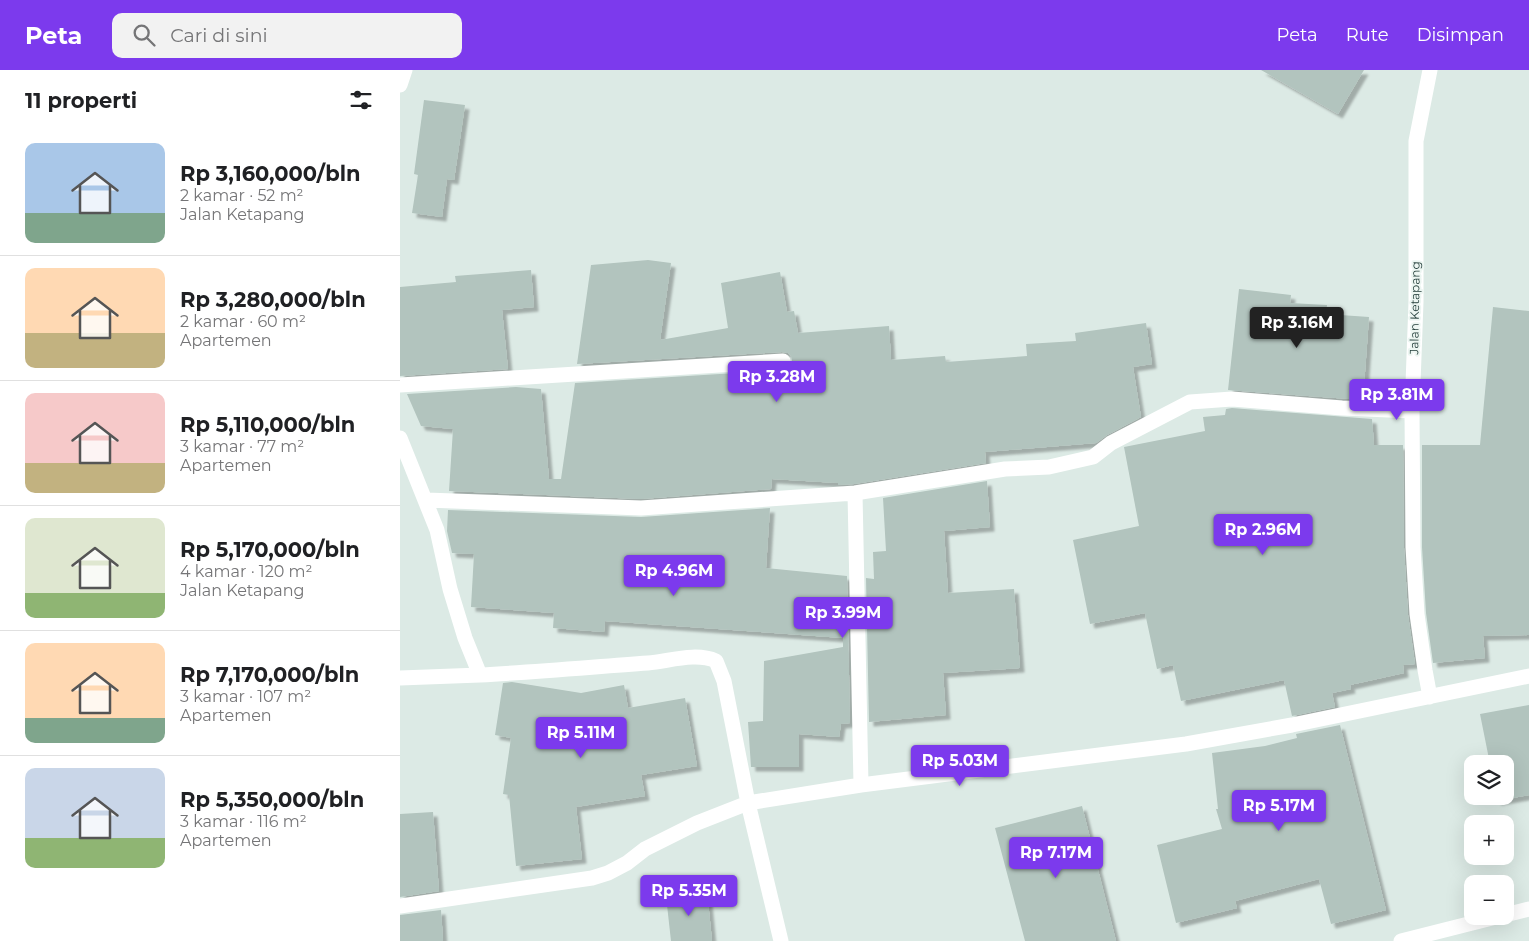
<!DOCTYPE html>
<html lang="id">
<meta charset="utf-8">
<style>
body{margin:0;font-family:Montserrat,sans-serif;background:#f2f2f2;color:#202124;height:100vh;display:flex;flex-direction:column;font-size:19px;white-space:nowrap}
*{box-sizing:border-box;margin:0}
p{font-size:16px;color:#757577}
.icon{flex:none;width:28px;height:28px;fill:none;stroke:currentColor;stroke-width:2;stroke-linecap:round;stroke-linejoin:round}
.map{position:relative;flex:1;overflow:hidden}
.panel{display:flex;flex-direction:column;background:#fff;width:400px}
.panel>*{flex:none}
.tools{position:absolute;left:1064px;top:685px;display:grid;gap:10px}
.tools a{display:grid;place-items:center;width:50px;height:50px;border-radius:10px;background:#fff;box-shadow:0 5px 20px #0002;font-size:25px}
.price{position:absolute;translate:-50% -42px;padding:0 11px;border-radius:5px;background:#7c3aed;color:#fff;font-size:16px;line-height:32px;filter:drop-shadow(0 1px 2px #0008)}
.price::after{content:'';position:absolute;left:50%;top:30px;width:15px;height:11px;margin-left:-8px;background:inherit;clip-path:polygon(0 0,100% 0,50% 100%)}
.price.selected{background:#222;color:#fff}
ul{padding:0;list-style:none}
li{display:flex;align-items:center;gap:15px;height:125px;padding:0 25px}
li+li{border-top:1px solid #e0e0e0}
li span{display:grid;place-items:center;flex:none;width:140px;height:100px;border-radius:10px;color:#555}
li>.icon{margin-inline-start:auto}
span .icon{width:60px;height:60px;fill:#fffc;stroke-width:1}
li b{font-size:21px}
h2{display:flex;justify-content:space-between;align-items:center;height:60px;padding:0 25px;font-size:21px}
header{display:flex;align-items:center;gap:30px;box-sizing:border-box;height:70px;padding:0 25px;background:#7c3aed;color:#fff}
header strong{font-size:24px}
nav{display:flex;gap:28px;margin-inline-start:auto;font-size:18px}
.search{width:350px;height:45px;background:#f2f2f2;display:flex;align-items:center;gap:12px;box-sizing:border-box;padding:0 18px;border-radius:10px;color:#757577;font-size:19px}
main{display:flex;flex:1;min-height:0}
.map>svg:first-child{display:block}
.building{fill:#b2c4be;filter:url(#shadow)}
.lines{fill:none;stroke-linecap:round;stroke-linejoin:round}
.street{stroke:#fff;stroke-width:15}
.labels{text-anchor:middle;stroke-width:4;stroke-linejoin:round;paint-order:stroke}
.street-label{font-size:12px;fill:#1e3935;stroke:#edf6f2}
</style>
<header>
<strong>Peta</strong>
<div class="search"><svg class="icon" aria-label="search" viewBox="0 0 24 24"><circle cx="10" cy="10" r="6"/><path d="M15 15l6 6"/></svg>Cari di sini</div>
<nav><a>Peta</a><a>Rute</a><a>Disimpan</a></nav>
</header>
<main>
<section class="panel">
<h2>11 properti<svg class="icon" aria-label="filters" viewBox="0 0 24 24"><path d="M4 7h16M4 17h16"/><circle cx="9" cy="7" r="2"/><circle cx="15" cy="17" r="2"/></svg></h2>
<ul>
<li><span style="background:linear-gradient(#a9c7e8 70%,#7fa58c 0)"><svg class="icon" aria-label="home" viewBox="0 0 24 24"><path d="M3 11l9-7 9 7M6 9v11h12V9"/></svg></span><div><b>Rp 3,160,000/bln</b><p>2 kamar · 52 m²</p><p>Jalan Ketapang</p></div></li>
<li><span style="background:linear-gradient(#ffd9b3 65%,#c2b280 0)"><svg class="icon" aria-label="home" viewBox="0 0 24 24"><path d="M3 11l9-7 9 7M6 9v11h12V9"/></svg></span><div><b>Rp 3,280,000/bln</b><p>2 kamar · 60 m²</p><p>Apartemen</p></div></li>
<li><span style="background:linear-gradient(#f6c9c9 70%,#c2b280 0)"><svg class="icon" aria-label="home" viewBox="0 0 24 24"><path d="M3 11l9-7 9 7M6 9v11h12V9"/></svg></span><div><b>Rp 5,110,000/bln</b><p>3 kamar · 77 m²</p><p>Apartemen</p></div></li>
<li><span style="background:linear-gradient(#dfe7d0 75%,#8fb573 0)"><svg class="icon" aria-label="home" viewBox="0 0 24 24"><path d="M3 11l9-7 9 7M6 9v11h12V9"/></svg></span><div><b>Rp 5,170,000/bln</b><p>4 kamar · 120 m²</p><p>Jalan Ketapang</p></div></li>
<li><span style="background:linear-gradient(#ffd9b3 75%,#7fa58c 0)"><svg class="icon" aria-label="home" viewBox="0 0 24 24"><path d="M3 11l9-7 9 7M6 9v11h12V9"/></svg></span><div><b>Rp 7,170,000/bln</b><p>3 kamar · 107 m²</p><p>Apartemen</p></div></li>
<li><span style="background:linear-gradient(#c9d6e8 70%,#8fb573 0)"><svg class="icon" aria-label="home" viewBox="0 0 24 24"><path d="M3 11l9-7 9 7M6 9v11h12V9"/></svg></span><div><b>Rp 5,350,000/bln</b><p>3 kamar · 116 m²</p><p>Apartemen</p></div></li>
</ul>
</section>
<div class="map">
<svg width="1129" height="871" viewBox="0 0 1129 871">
<defs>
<filter id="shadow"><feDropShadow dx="4.5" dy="4.5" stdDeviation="1" flood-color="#0004"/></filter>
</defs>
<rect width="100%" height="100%" fill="#dceae5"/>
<path class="building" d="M 861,0 L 964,0 L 938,44 Z
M 24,30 L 65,35 L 54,110 L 47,109 L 42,147 L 12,143 L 18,105 L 14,104 Z
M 248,190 L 271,193 L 260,270 L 328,258 L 321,213 L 380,202 L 387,242 L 394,241 L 398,263 L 489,256 L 491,290 L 545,286 L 546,292 L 627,286 L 626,274 L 676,271 L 675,263 L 746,253 L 752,294 L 733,297 L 741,347 L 707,365 L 696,373 L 585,382 L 586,393 L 454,414 L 438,415 L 438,413 L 372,409 L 371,419 L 241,429 L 49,421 L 53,359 L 21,356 L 7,324 L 116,317 L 141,319 L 149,409 L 161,409 L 175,313 L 384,300 L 388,299 L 391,296 L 392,291 L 391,286 L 388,283 L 382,282 L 177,294 L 191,195 Z
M 131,200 L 134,237 L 102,240 L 108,299 L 0,306 L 0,217 L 56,212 L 55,206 Z
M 839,219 L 891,225 L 890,233 L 927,235 L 926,244 L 969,247 L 963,330 L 828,320 Z
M 1093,237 L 1129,241 L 1129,565 L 1083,566 L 1085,588 L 1033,593 L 1026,543 L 1022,477 L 1022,375 L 1080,375 Z
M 832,338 L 972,349 L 974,375 L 1003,375 L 1004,478 L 1008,545 L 1015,594 L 1003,595 L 1004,603 L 950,615 L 951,619 L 932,623 L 935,637 L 892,646 L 884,610 L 781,631 L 773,595 L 757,599 L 745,543 L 690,554 L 673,470 L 739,456 L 724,377 L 805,361 L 803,347 L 825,345 L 826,339 Z
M 587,411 L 590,457 L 544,461 L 548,523 L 614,519 L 620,598 L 543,603 L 546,645 L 469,652 L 466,508 L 474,509 L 473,482 L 486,481 L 483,428 Z
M 370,438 L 366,498 L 447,506 L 450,653 L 441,654 L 439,667 L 399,664 L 399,697 L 351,697 L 348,652 L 363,651 L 364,591 L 443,577 L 443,568 L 205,551 L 204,562 L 153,558 L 154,543 L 71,537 L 74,484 L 52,483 L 47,461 L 48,440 L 241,447 Z
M 112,612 L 181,623 L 224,615 L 228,638 L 285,628 L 297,696 L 241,705 L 245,726 L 176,737 L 182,789 L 116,796 L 109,725 L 103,724 L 111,668 L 95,665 L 103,613 Z
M 1129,635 L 1129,725 L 1097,731 L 1096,726 L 1105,726 L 1105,694 L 1090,694 L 1080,644 Z
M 940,655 L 986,840 L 931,854 L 919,809 L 835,831 L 837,838 L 776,853 L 757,775 L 822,759 L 816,739 L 818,739 L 812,683 L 865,676 L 897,668 L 896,664 Z
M 682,736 L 716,871 L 625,871 L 595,758 Z
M 33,742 L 39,821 L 0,827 L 0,744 Z
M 307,821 L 312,871 L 271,871 L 266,826 Z
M 41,840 L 43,871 L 0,871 L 0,845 Z"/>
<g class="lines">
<path class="street" d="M 1030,0 L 1016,71 L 1016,232 L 1012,341 L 1013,477 L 1017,544 L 1025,600 L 1030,627
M 0,15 L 5,0
M 0,315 L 383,291
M 0,368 L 37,460 L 50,519 L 65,568 L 80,605 C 136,602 192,597 248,593 C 270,591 296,582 316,591 L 324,611 L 348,733 L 381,871
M 455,423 L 461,715
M 26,430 L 241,438 L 455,423 L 605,399 L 649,397 L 693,387 L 711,373 L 790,332 L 832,329 L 942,338 L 1012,341
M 0,608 L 80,605
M 0,836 L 192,808 L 208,803 L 227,793 L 245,779 L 297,753 L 348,733 L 461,715 L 786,674 L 892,655 L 1129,606
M 1105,845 L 1129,839
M 1001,871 L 1100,846"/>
</g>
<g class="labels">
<g class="street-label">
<text transform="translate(1015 238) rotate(-89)" y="4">Jalan Ketapang</text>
</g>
</g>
</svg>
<div class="tools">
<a><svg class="icon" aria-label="layers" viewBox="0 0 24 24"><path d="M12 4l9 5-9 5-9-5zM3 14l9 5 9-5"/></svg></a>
<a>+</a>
<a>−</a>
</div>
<b class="price selected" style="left:897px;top:279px">Rp 3.16M</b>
<b class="price" style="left:377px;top:333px">Rp 3.28M</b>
<b class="price" style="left:997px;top:351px">Rp 3.81M</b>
<b class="price" style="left:863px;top:486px">Rp 2.96M</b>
<b class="price" style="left:274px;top:527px">Rp 4.96M</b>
<b class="price" style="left:443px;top:569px">Rp 3.99M</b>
<b class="price" style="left:181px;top:689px">Rp 5.11M</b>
<b class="price" style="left:560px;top:717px">Rp 5.03M</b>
<b class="price" style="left:879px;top:762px">Rp 5.17M</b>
<b class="price" style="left:656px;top:809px">Rp 7.17M</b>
<b class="price" style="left:289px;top:847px">Rp 5.35M</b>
</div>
</main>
